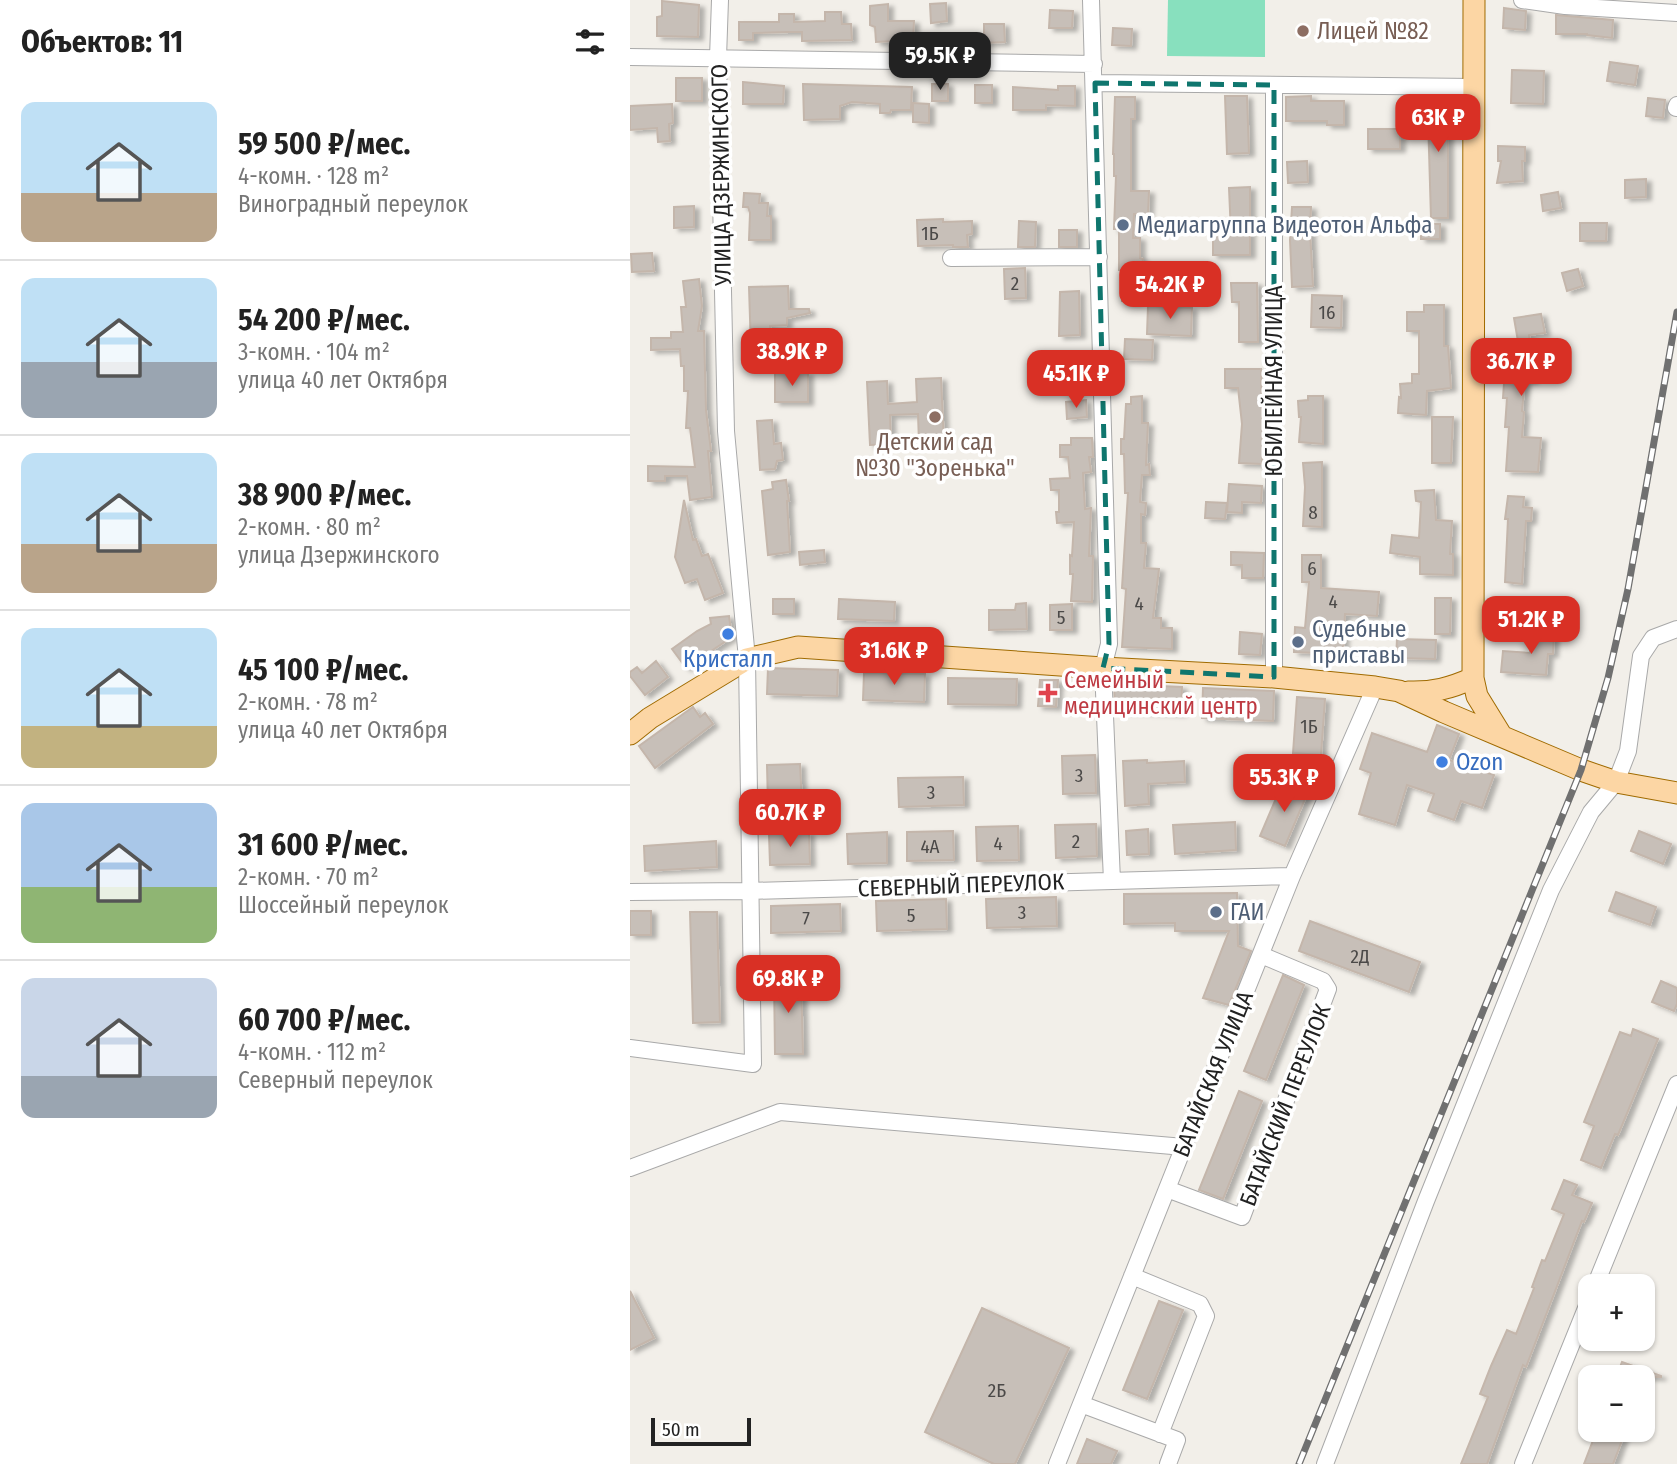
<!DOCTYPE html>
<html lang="ru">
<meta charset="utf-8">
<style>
body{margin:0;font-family:"Fira Sans Condensed",sans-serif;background:#f2f2f2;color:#222;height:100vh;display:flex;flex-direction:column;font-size:26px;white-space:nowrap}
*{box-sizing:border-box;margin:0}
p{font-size:23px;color:#767676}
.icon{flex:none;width:38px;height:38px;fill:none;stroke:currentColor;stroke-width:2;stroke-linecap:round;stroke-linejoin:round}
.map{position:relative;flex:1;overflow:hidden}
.side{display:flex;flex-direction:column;background:#fff;width:630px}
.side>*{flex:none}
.fabs{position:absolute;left:948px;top:1274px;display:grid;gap:14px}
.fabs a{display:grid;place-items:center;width:77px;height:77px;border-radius:14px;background:#fff;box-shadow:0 2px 5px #0004;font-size:35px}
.scale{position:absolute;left:21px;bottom:18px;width:100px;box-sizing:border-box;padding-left:7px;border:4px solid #222;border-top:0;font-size:19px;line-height:24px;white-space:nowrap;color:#222;-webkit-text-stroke:5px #fff;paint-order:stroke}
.price{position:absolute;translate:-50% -60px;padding:0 16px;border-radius:14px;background:#d93025;color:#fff;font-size:23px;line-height:46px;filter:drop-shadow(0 2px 4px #0008)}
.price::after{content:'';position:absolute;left:50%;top:42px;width:21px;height:16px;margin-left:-10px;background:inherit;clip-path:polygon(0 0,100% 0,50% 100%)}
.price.selected{background:#222;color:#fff}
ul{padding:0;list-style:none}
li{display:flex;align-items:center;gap:21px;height:175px;padding:0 21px}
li+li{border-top:2px solid #e0e0e0}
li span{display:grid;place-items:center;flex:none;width:196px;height:140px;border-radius:14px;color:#555}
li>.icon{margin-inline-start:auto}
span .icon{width:84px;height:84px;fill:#fffc;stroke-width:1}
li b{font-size:30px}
h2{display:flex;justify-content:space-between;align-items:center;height:84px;padding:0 21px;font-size:30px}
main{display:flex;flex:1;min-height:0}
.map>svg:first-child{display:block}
.pitch{fill:#88e0be}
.building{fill:#c7bfb8;stroke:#c4b6ab;stroke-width:2;filter:url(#shadow)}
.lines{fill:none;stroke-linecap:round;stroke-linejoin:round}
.minor-casing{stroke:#a9a9a9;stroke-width:18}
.major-casing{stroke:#a06b00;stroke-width:23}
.minor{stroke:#fff;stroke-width:16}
.major{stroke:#fcd6a4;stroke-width:21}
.rail-casing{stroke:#707070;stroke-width:7}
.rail{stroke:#fff;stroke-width:4.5;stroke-dasharray:13;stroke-linecap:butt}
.marked{fill:none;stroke:#0f766e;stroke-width:5;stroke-dasharray:14 9;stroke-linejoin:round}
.education-dot{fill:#8d6e63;stroke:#fff;stroke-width:2.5}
.service-dot{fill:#5c6f8a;stroke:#fff;stroke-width:2.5}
.shop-dot{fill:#3f7fe0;stroke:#fff;stroke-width:2.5}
.health-dot{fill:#e0444e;stroke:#fff;stroke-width:2.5}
.labels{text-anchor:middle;stroke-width:7;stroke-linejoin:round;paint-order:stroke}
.number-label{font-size:19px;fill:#4b4948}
.education-label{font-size:23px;fill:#785e54;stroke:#fff;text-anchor:start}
.street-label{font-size:23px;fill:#222;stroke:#fff}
.service-label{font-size:23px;fill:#4e5e75;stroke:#fff;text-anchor:start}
.shop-label{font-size:23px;fill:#366cbe;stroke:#fff}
.health-label{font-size:23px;fill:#be3a42;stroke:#fff;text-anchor:start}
</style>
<main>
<section class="side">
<h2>Объектов: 11<svg class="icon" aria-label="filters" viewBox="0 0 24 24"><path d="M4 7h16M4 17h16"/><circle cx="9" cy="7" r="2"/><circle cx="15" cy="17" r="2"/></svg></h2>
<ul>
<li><span style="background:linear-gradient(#bfe0f5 65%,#b9a48a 0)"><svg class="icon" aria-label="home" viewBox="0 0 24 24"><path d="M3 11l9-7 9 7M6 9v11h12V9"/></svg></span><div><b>59 500 ₽/мес.</b><p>4-комн. · 128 m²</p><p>Виноградный переулок</p></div></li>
<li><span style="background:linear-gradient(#bfe0f5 60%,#9aa5b1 0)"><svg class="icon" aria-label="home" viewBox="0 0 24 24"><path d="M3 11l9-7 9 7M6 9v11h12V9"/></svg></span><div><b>54 200 ₽/мес.</b><p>3-комн. · 104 m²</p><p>улица 40 лет Октября</p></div></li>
<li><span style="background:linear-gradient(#bfe0f5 65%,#b9a48a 0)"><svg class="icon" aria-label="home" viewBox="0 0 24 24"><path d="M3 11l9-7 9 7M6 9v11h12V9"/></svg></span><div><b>38 900 ₽/мес.</b><p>2-комн. · 80 m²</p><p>улица Дзержинского</p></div></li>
<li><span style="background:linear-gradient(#bfe0f5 70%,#c2b280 0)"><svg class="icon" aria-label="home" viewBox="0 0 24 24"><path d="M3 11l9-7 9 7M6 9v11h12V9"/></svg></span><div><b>45 100 ₽/мес.</b><p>2-комн. · 78 m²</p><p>улица 40 лет Октября</p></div></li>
<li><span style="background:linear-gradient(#a9c7e8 60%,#8fb573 0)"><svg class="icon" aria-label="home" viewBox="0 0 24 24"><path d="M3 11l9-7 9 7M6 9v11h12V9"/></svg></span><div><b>31 600 ₽/мес.</b><p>2-комн. · 70 m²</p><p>Шоссейный переулок</p></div></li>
<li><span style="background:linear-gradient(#c9d6e8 70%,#9aa5b1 0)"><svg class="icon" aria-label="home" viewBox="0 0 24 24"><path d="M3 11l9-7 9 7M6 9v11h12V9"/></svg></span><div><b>60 700 ₽/мес.</b><p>4-комн. · 112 m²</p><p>Северный переулок</p></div></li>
</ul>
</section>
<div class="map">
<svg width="1047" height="1464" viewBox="0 0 1047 1464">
<defs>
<filter id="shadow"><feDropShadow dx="5" dy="3" stdDeviation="2" flood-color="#0004"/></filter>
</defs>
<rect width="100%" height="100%" fill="#f2efe9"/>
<path class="pitch" d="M 538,0 L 635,0 L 635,57 L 537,56 Z"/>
<path class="building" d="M 32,1 L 69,5 L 68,37 L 27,36 L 27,17 L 32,16 Z
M 316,3 L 317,21 L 301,23 L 300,4 Z
M 258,4 L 258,21 L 284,21 L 283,40 L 246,42 L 245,27 L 240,25 L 240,6 Z
M 874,8 L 896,11 L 895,30 L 873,28 Z
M 420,10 L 443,11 L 442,28 L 419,28 Z
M 195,12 L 211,12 L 212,24 L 221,24 L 222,40 L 172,41 L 172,32 L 159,32 L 123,33 L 123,40 L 109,40 L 109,22 L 149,22 L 149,14 L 164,14 L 164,22 L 195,21 Z
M 926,15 L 983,20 L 982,38 L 957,35 L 957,34 L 926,34 Z
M 354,24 L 374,24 L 375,42 L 354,43 Z
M 483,28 L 502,29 L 501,46 L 482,45 Z
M 980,62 L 1008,66 L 1005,85 L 977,81 Z
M 882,70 L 914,71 L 913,104 L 881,103 Z
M 46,78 L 72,78 L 72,101 L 46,101 Z
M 113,82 L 154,86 L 153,104 L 113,104 Z
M 173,84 L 282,87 L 281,110 L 261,110 L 260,113 L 250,113 L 250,104 L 222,102 L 210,106 L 210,119 L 174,120 Z
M 302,84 L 318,84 L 318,101 L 302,101 Z
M 345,85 L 362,85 L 362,103 L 345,103 Z
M 428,86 L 445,86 L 445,106 L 416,105 L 416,110 L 383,110 L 383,87 L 428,90 Z
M 595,96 L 617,96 L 619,153 L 597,154 Z
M 681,96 L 681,101 L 714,101 L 714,125 L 697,125 L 697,121 L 656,121 L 656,97 Z
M 485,97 L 505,97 L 505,119 L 501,119 L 501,191 L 519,191 L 518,214 L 504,214 L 503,238 L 510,238 L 510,258 L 513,259 L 512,270 L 507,270 L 506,302 L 492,301 L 492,270 L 489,270 L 489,229 L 484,229 L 486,176 L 484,176 L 484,154 L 483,154 Z
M 1018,98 L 1035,100 L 1033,118 L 1016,116 Z
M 792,99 L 818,99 L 818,218 L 801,218 L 798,117 L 791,117 Z
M 283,103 L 299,104 L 299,123 L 283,122 Z
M 42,104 L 43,123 L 39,124 L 40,141 L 28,142 L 27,128 L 0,130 L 0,106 Z
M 738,129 L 770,129 L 770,149 L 738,149 Z
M 868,146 L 895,147 L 895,161 L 892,161 L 893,181 L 867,183 L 871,161 L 868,161 Z
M 677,161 L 678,182 L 658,183 L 657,162 Z
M 1016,179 L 1016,197 L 995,198 L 995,180 Z
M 620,187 L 620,255 L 583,255 L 583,234 L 601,234 L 599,188 Z
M 928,192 L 931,208 L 913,211 L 911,195 Z
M 114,193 L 130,194 L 129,203 L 138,203 L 137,216 L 141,216 L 141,240 L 119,240 L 120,213 L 118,207 L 113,207 Z
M 64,206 L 64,227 L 44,228 L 44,207 Z
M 662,207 L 681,207 L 680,231 L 683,286 L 662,287 L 660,240 Z
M 313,219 L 313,222 L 342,221 L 342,234 L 337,235 L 338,247 L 323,247 L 323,245 L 288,246 L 287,220 Z
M 389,221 L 406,222 L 405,247 L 388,247 Z
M 950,223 L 977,223 L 976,241 L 950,241 Z
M 791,224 L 810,224 L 810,239 L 791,239 Z
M 429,230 L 447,230 L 447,247 L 429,247 Z
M 22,253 L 24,271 L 2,272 L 1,254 Z
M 395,268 L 396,298 L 375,299 L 374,269 Z
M 948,269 L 953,286 L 937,291 L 932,273 Z
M 69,279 L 72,306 L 68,331 L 74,331 L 76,410 L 81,451 L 78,451 L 82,497 L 60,500 L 57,476 L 35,476 L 35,481 L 18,481 L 18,466 L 65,467 L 60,428 L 56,428 L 58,391 L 54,391 L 54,366 L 51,366 L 50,349 L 21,350 L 21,338 L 41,338 L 41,332 L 53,332 L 51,307 L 56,307 L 53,281 Z
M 601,283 L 627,283 L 628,342 L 609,342 L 609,302 L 602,302 Z
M 158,286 L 159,309 L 179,309 L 180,313 L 157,318 L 157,325 L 140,326 L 141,349 L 121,350 L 119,287 Z
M 449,291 L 450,335 L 429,336 L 430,292 Z
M 682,295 L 712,296 L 711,328 L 681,327 Z
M 794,305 L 814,305 L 814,346 L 818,346 L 821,388 L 797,391 L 796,415 L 768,413 L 769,397 L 771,398 L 770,384 L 782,383 L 782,374 L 789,374 L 789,331 L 777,331 L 777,312 L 794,312 Z
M 518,306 L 562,308 L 561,336 L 517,334 Z
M 911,314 L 915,333 L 899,335 L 903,380 L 895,380 L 892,411 L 894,412 L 892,437 L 911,438 L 908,472 L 876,471 L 879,427 L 875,427 L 877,398 L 873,398 L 876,354 L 890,353 L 884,318 Z
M 495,339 L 523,340 L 522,360 L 494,359 Z
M 439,365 L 458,366 L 457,381 L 438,380 Z
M 595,369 L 631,369 L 633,443 L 632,464 L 609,463 L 612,424 L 608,388 L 595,388 Z
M 145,373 L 178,373 L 178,402 L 145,402 Z
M 311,378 L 314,442 L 289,443 L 288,414 L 260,415 L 261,444 L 240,445 L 237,382 L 257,381 L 258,404 L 287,402 L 286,379 Z
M 512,396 L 512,423 L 518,423 L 516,465 L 519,464 L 520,475 L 512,475 L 510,502 L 516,503 L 515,515 L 511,514 L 511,543 L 516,543 L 514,568 L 529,569 L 523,618 L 531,618 L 531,628 L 542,628 L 542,649 L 492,647 L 496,589 L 492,588 L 498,493 L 495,493 L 494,454 L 491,454 L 491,439 L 494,439 L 496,404 L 501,404 L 501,397 Z
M 678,396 L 693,396 L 693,444 L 669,442 L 671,417 L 669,417 L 668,401 L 678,400 Z
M 456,400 L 457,417 L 437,419 L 436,402 Z
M 802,417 L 823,417 L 821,463 L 802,463 Z
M 142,420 L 144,444 L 151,443 L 153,460 L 147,461 L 145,469 L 130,470 L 127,421 Z
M 441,438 L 462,438 L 463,457 L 459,457 L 461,472 L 453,473 L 455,509 L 461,508 L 459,556 L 463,556 L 462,602 L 441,601 L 443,574 L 440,574 L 440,555 L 442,556 L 444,522 L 427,523 L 426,512 L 429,512 L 429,490 L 421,490 L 420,479 L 440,478 L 438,457 L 430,457 L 430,445 L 441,445 Z
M 692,462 L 692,527 L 673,526 L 675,487 L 673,463 Z
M 156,480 L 159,501 L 157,501 L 160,552 L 138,555 L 132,491 L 143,489 L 142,482 Z
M 599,484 L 632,486 L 631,503 L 612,502 L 612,513 L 597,512 Z
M 804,490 L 806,520 L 822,521 L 820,554 L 823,554 L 823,575 L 790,574 L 790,557 L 760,553 L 762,535 L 789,538 L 791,502 L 786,501 L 785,491 Z
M 878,496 L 894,497 L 893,507 L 902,508 L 901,521 L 896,521 L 892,584 L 875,582 L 878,519 L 875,519 Z
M 54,500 L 63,540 L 66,539 L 72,556 L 78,554 L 93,593 L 75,600 L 67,579 L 55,583 L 45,557 Z
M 576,502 L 597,503 L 595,519 L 575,518 Z
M 194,550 L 195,562 L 170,565 L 169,552 Z
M 601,552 L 634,553 L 633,578 L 612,578 L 612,565 L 601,565 Z
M 672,555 L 691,555 L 691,588 L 749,592 L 747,616 L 715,614 L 713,654 L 664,652 L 665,627 L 675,628 L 679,582 L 672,582 Z
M 805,598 L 821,598 L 820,634 L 805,634 Z
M 143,599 L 164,599 L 164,614 L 143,614 Z
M 209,599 L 265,602 L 264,621 L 208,619 Z
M 396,603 L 397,629 L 359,630 L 359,610 L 385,610 L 386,604 Z
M 442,604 L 442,630 L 420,630 L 420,605 Z
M 890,614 L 891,629 L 872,630 L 872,615 Z
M 99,616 L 102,637 L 56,668 L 42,649 L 67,631 L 81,624 L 80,618 Z
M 901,630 L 924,632 L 923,654 L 918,654 L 916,675 L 871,672 L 873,651 L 900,653 Z
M 610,632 L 632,634 L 630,655 L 609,654 Z
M 767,639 L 806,640 L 805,659 L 766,658 Z
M 26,661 L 38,677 L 15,695 L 0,676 L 0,672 L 7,667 L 12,673 Z
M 138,668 L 208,670 L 207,696 L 137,694 Z
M 234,673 L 295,674 L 294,702 L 233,700 Z
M 318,678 L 387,679 L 386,705 L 318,704 Z
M 410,680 L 428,680 L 426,707 L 408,706 Z
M 484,684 L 552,687 L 551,713 L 485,710 Z
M 573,688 L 644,691 L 643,721 L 572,718 Z
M 667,697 L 695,699 L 691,755 L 663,753 Z
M 63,707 L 70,717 L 75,713 L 83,724 L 25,768 L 9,746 Z
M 807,725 L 829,734 L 819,760 L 864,775 L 852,808 L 831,801 L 824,820 L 798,811 L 804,794 L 777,785 L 765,825 L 729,814 L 741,773 L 730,769 L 742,733 L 797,752 Z
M 465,755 L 466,793 L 433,794 L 432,756 Z
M 517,760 L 517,763 L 554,761 L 555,782 L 518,784 L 519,804 L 495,806 L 493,761 Z
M 170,764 L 172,804 L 138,805 L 137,765 Z
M 333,777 L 334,805 L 269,807 L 268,778 Z
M 653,782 L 678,792 L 655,846 L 630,836 Z
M 605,822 L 606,850 L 545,854 L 543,825 Z
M 466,824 L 467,856 L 426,858 L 425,825 Z
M 388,826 L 389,860 L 347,861 L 346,827 Z
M 518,829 L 519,854 L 497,855 L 496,831 Z
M 323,831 L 324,860 L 277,861 L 277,832 Z
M 1009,831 L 1041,844 L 1033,864 L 1001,851 Z
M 257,832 L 257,863 L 218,864 L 217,834 Z
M 179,833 L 180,864 L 140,865 L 139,834 Z
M 86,841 L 87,867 L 15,871 L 14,846 Z
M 986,892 L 1026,907 L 1020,925 L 979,911 Z
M 607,893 L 608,946 L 621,951 L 599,1005 L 573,998 L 599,931 L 545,931 L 545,923 L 494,924 L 494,894 Z
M 426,897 L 427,926 L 357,928 L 356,899 Z
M 316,899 L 317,929 L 247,931 L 246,901 Z
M 210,904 L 211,931 L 141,933 L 141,906 Z
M 0,911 L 21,911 L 21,935 L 0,935 Z
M 60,912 L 87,912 L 90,1022 L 63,1023 Z
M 680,921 L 790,962 L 779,992 L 669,951 Z
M 653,975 L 674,985 L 636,1080 L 614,1071 Z
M 171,976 L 173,1054 L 145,1054 L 144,977 Z
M 1031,981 L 1047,988 L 1047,1004 L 1044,1011 L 1022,1002 Z
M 1003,1029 L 1028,1039 L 988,1135 L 985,1134 L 971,1168 L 951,1160 L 964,1126 L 954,1122 L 990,1032 L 1001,1036 Z
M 609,1091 L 632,1101 L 593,1199 L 569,1190 Z
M 934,1180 L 947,1185 L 942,1195 L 962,1203 L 954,1222 L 952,1221 L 896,1367 L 893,1365 L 857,1464 L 831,1464 L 858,1397 L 850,1394 L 861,1366 L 877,1330 L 886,1334 L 904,1288 L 902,1287 L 912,1260 L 915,1261 L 934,1214 L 922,1209 Z
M 0,1291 L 24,1338 L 0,1350 Z
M 529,1301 L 553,1310 L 517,1399 L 493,1390 Z
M 352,1308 L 439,1348 L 385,1464 L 364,1464 L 295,1432 Z
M 992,1362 L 1031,1376 L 1031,1377 L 986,1377 Z
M 967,1430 L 996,1430 L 983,1464 L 954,1464 Z
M 457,1439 L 487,1451 L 481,1464 L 447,1464 Z"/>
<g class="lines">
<g class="minor-casing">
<path id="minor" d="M 461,0 L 479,644 L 473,668 L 482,881
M 892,0 L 935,6 L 1047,13
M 0,57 L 464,64
M 465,83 L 844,87
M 1046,108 L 1047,105
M 321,258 L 469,257
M 644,677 L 644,85
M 0,892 L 119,891 L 662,876
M 0,1048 L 123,1064 L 117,659 L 96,431 L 88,58 L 90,0
M 0,1168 L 150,1112 L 554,1147
M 537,1189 L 612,1217 L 698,989 L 693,981 L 631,955
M 502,1276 L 570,1304 L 576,1316 L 530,1434
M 965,1286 L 1047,1084
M 451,1404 L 547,1440 L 538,1464
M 427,1464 L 662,876 L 745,687
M 695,1464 L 796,1201 L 921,890 L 961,812 L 986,782 L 998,751 L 1011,656 L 1023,638 L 1047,629
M 893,1464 L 961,1296"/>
</g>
<g class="major-casing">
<path id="major" d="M 844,0 L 843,678 L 847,696 L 871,735
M 778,692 C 802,693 821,688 843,678
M 0,734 L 20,718 L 117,659 L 168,647 L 473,668 L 644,677 L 745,687 L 769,691 L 814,712 L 951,770 L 986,782 L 1047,793"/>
</g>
<use href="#minor" class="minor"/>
<use href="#major" class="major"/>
<g class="rail-casing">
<path id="rail" d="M 669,1464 L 951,770 L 978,678 L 998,589 L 1047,312"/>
</g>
<use href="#rail" class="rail"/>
</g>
<path class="marked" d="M 465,83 L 644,85 L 644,677 L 473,668 L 479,644 Z"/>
<g class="education-dot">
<circle cx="673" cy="31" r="7"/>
<circle cx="305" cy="417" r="7"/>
</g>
<g class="service-dot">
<circle cx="493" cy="225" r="7"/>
<circle cx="668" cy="642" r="7"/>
<circle cx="586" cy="912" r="7"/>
</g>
<g class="shop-dot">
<circle cx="98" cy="634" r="7"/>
<circle cx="812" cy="762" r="7"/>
</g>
<path class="health-dot" d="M414.5 682.5h7v7h7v7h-7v7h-7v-7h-7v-7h7z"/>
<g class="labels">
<g class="number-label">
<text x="300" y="240">1Б</text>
<text x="385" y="290">2</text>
<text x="697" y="319">16</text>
<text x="683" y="519">8</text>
<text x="682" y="575">6</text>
<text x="703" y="608">4</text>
<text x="509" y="610">4</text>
<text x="431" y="624">5</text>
<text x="679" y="733">1Б</text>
<text x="449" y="782">3</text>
<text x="301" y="799">3</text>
<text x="446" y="848">2</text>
<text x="368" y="850">4</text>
<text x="300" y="853">4А</text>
<text x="392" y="919">3</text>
<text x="281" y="922">5</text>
<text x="176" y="925">7</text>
<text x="730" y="963">2Д</text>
<text x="367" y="1397">2Б</text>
</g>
<g class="education-label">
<text x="687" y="39">Лицей №82</text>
<text x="305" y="450" text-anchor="middle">Детский сад<tspan x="305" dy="26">№30 "Зоренька"</tspan></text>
</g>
<g class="street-label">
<text transform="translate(91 175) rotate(-91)" y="8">УЛИЦА ДЗЕРЖИНСКОГО</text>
<text transform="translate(644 381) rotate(-90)" y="8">ЮБИЛЕЙНАЯ УЛИЦА</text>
<text transform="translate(331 885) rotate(-2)" y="8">СЕВЕРНЫЙ ПЕРЕУЛОК</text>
<text transform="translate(583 1074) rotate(-68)" y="8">БАТАЙСКАЯ УЛИЦА</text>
<text transform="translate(655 1105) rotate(-69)" y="8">БАТАЙСКИЙ ПЕРЕУЛОК</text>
</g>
<g class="service-label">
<text x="507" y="233">Медиагруппа Видеотон Альфа</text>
<text x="682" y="637">Судебные<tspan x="682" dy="26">приставы</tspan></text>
<text x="600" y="920">ГАИ</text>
</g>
<g class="shop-label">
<text x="98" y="667">Кристалл</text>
<text x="826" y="770" text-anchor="start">Ozon</text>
</g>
<g class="health-label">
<text x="434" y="688">Семейный<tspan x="434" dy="26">медицинский центр</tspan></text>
</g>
</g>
</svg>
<div class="fabs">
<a>+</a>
<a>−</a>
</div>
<div class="scale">50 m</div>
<b class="price selected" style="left:310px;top:92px">59.5K ₽</b>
<b class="price" style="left:808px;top:154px">63K ₽</b>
<b class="price" style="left:540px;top:321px">54.2K ₽</b>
<b class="price" style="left:162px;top:388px">38.9K ₽</b>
<b class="price" style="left:891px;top:398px">36.7K ₽</b>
<b class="price" style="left:446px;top:410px">45.1K ₽</b>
<b class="price" style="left:901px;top:656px">51.2K ₽</b>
<b class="price" style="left:264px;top:687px">31.6K ₽</b>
<b class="price" style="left:654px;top:814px">55.3K ₽</b>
<b class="price" style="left:160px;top:849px">60.7K ₽</b>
<b class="price" style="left:158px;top:1015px">69.8K ₽</b>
</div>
</main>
